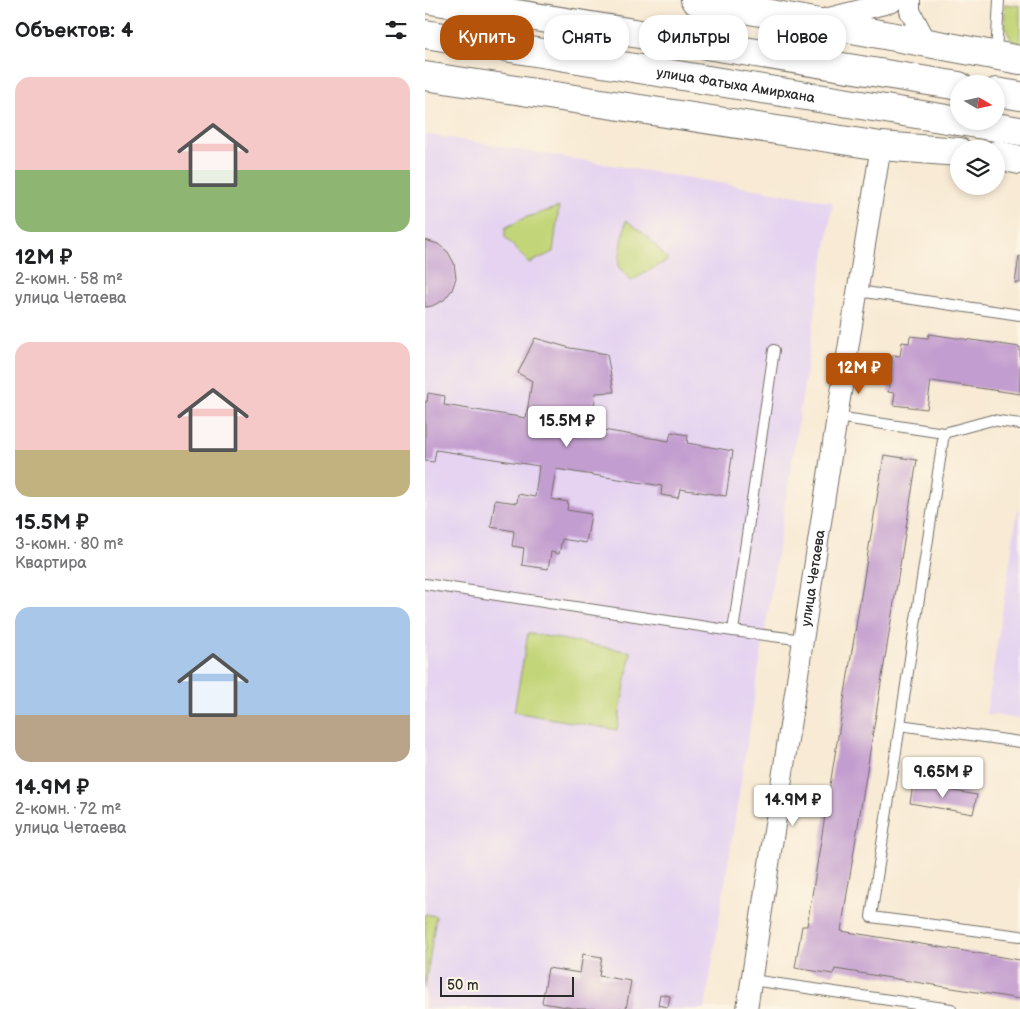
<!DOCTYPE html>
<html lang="ru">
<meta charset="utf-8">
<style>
body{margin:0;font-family:"Balsamiq Sans",sans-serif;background:#f6f6f6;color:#202124;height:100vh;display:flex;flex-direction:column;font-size:19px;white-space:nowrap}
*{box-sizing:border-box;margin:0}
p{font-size:16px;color:#757577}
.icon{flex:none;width:28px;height:28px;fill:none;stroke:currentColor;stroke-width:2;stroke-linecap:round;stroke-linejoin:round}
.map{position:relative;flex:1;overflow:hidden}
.side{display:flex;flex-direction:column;background:#fff;width:425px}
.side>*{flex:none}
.top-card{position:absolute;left:15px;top:15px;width:475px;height:45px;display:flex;gap:10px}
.needle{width:32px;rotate:99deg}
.buttons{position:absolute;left:525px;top:75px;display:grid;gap:10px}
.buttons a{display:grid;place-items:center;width:55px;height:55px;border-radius:50%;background:#fff;box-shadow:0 2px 8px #0003;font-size:25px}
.scale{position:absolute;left:15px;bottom:12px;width:134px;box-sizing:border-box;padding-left:5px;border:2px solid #2b2b2b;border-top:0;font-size:14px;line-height:18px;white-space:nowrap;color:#2b2b2b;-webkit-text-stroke:4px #fcf5e5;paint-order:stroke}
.price{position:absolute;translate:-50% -42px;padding:0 11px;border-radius:5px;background:#fff;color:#222;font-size:16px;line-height:32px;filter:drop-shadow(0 1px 2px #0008)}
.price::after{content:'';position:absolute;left:50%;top:30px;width:15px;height:11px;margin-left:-8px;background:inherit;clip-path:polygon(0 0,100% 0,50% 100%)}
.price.on{background:#b45309;color:#fff}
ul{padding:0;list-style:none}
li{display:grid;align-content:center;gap:10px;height:265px;padding:0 15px}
li span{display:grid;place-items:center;height:155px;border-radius:15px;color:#555}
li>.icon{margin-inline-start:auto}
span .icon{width:90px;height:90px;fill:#fffc;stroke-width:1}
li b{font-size:21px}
h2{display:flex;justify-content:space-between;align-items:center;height:60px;padding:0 15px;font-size:21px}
.tag{padding:0 18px;border-radius:20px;background:#fff;box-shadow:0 2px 8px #0003;font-size:18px;line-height:45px}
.tag.on{background:#b45309;color:#fff}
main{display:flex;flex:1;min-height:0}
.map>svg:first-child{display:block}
.built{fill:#e5d3f1}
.green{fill:#c2d578;stroke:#768052}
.building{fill:#c29dcf}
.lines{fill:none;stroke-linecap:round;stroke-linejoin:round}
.service-casing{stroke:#736e66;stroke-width:12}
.minor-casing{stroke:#736e66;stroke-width:22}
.primary-casing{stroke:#736e66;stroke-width:30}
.service{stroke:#fff;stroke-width:10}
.minor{stroke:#fff;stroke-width:20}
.primary{stroke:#fff;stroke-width:28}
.labels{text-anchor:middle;stroke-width:4.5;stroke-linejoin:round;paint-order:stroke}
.street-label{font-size:14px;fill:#2b2b2b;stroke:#fcf5e5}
</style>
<main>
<section class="side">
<h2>Объектов: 4<svg class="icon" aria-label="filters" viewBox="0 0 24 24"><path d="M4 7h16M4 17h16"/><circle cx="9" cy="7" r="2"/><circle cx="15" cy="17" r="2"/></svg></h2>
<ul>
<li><span style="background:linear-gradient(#f6c9c9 60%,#8fb573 0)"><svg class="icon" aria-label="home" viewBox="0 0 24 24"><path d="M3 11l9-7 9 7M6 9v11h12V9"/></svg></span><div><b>12M ₽</b><p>2-комн. · 58 m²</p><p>улица Четаева</p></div></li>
<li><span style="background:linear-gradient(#f6c9c9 70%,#c2b280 0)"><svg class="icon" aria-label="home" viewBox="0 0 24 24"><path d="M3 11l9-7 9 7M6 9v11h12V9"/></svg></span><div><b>15.5M ₽</b><p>3-комн. · 80 m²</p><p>Квартира</p></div></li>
<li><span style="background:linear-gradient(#a9c7e8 70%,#b9a48a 0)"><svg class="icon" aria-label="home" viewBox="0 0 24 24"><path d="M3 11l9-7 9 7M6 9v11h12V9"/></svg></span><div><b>14.9M ₽</b><p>2-комн. · 72 m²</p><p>улица Четаева</p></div></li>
</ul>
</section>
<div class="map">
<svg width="595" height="1009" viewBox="0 0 595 1009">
<rect width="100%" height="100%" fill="#fcf5e5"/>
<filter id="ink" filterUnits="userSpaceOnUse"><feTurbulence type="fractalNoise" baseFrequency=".02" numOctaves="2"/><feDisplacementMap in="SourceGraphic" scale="10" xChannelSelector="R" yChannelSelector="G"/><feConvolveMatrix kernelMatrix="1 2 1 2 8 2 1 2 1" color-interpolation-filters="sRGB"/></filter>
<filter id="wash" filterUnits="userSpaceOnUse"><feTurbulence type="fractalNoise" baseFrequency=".0096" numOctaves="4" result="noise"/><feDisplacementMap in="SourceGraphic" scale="20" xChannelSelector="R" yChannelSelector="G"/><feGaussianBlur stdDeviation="1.12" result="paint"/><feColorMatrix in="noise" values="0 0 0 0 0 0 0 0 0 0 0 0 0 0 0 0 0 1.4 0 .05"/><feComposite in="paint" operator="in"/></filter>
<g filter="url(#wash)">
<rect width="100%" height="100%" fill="#f8ead4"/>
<path class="built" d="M 0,134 L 408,202 L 280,1009 L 0,1009 Z
M 593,510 L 595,510 L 595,719 L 561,714 Z"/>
<path class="green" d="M 580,4 L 595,6 L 595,47 C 579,38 579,20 580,4 Z
M 134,207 L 128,252 L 104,263 L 80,237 L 80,228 L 99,218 Z
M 201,220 L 222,236 L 243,260 L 206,281 L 193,266 Z
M 103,633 L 206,652 L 192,730 L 89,712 Z
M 0,914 L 11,916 L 0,988 Z"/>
<g id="blocks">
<path class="building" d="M 0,240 L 13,244 L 23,252 L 29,263 L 31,278 L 27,290 L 19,300 L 7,306 L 0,307 Z
M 594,256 L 595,256 L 595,283 L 590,283 Z
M 504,334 L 595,347 L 595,394 L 506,381 L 502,409 L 468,405 L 470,393 L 463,392 L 468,355 L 475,356 L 477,342 L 484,343 L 485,336 L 503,338 Z
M 110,338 L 145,348 L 182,354 L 189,392 L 171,393 L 166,428 L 244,441 L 246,432 L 263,435 L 262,443 L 308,451 L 301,496 L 255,489 L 253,498 L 236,495 L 237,486 L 131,469 L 126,499 L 143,502 L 142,510 L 166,514 L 161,543 L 137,539 L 134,554 L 126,552 L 123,569 L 97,565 L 99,548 L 87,546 L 89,531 L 66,527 L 70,500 L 92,503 L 93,494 L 110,497 L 114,466 L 11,450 L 9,462 L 0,461 L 0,401 L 2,402 L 3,393 L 20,396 L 19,405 L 101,418 L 107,381 L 93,373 Z
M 459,455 L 492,460 L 416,931 L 595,960 L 595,999 L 410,969 L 408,974 L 370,968 L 377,926 L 382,926 Z
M 488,784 L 552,795 L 548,814 L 485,803 Z
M 158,954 L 177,957 L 174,976 L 206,981 L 201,1009 L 154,1009 L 117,1003 L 123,968 L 155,973 Z
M 235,994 L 245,996 L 243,1007 L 233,1005 Z"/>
</g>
</g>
<g filter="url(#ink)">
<use href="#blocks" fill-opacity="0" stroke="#736e66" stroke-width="1"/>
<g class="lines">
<g class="service-casing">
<path id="service" d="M 571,54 L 574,0
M 433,291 L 595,315
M 412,417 L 519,433 L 567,420 L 595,424
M 519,433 L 446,917 L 595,936
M 0,584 L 308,631 L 349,350
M 308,631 L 379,640
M 475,725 L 595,742
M 327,980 L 526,1009"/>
</g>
<g class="minor-casing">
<g id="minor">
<path d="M 485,0 L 485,11 L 502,43"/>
<path d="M 396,20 L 467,2 L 468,0"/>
<path id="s1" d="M 322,1009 L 412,417 L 456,146"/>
</g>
</g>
<g class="primary-casing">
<g id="primary">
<path d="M 6,0 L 534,86"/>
<path d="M 270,0 L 595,60"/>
<path id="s2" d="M 0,34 L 534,121"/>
<path d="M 0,76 L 456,146 L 534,152"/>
<path d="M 571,92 L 595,96"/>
<path d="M 534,121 L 595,131"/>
<path d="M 571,155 L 595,160"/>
</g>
</g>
<use href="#service" class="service"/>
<use href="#minor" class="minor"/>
<use href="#primary" class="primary"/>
</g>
</g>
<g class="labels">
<g class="street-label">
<text dy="5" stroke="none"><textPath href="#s2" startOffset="315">улица Фатыха Амирхана</textPath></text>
<text dy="5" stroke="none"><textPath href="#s1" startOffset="436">улица Четаева</textPath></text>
</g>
</g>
</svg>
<div class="buttons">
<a><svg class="needle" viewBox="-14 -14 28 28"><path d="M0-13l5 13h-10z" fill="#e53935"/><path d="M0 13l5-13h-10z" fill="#757577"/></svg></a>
<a><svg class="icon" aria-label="layers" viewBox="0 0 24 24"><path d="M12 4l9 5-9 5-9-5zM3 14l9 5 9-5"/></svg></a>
</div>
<div class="scale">50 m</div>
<b class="price on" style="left:434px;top:395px">12M ₽</b>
<b class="price" style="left:142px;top:448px">15.5M ₽</b>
<b class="price" style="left:518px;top:799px">9.65M ₽</b>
<b class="price" style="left:368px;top:827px">14.9M ₽</b>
<div class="top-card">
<a class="tag on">Купить</a>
<a class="tag">Снять</a>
<a class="tag">Фильтры</a>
<a class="tag">Новое</a>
</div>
</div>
</main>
